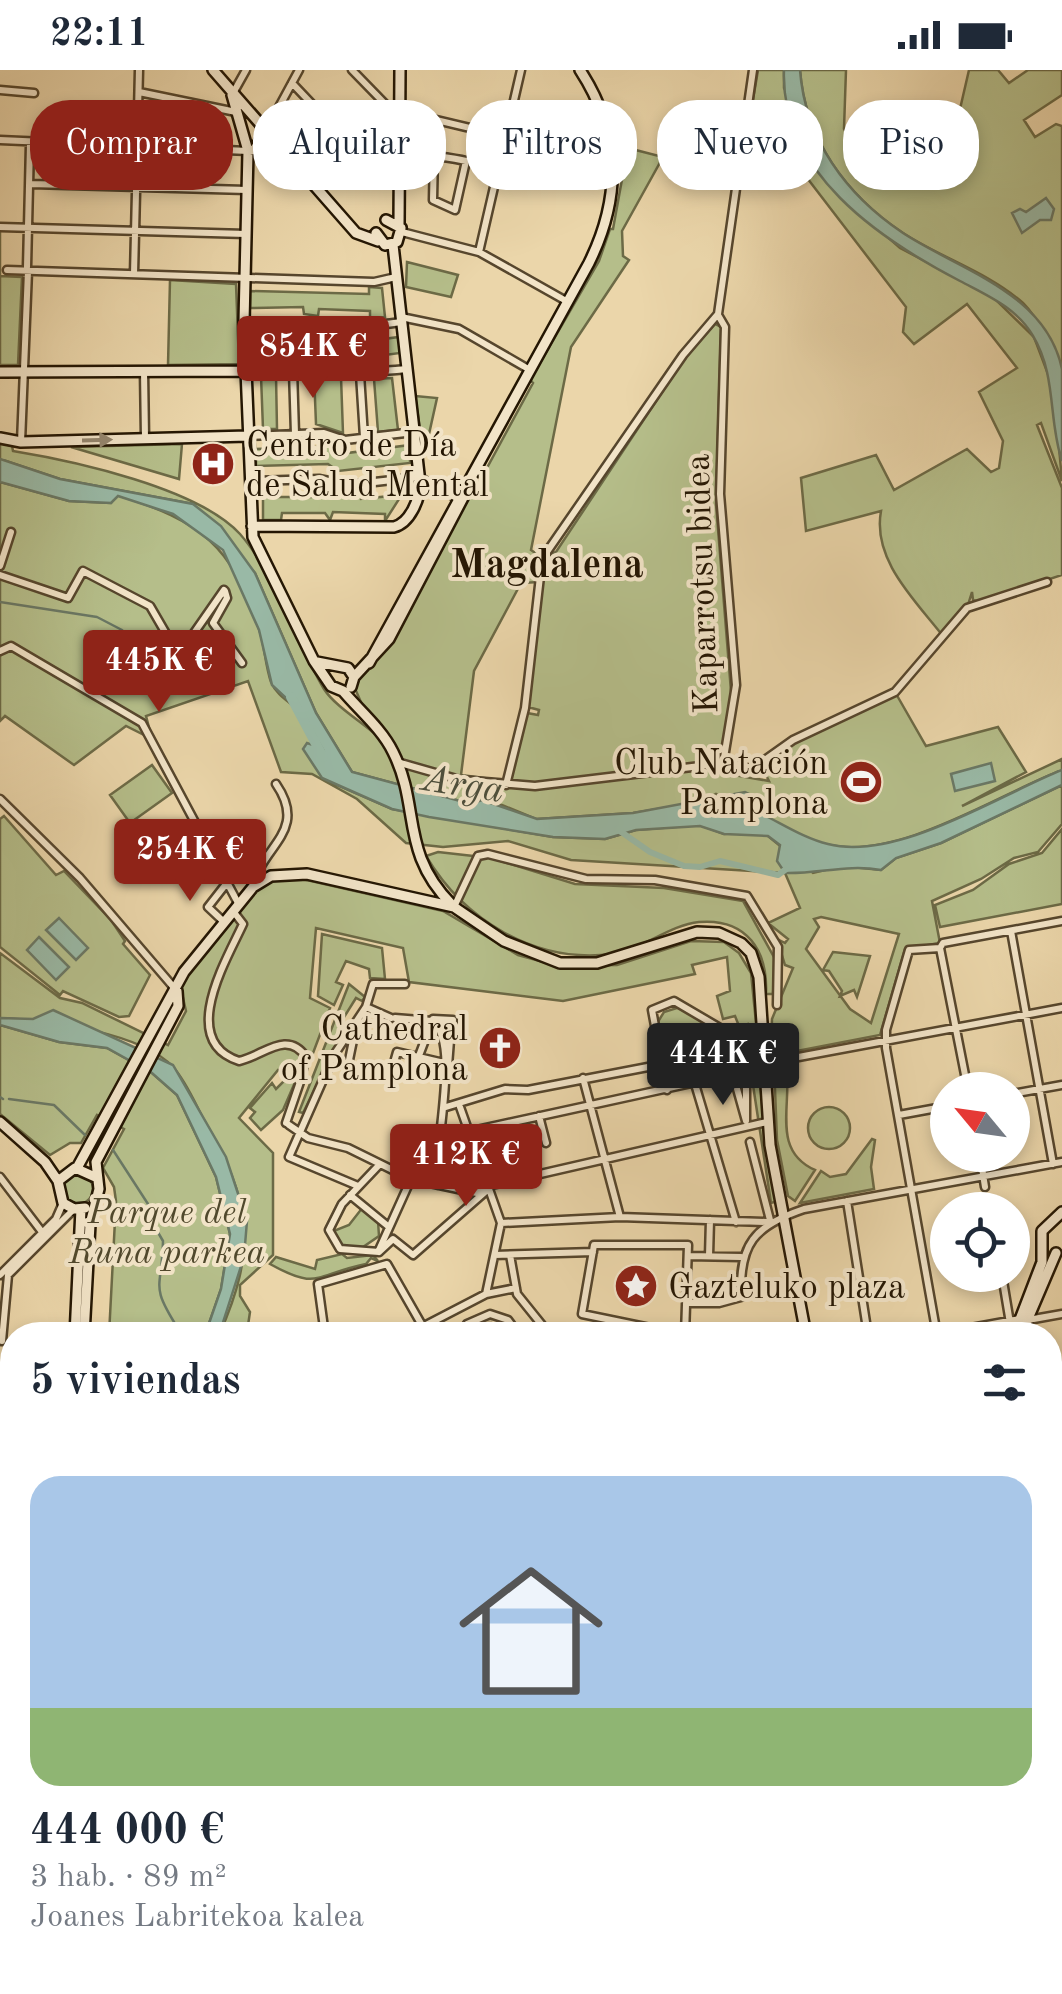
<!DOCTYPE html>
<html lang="es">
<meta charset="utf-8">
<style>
body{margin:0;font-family:"Old Standard TT",serif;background:#f6f6f7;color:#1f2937;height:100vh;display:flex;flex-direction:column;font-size:38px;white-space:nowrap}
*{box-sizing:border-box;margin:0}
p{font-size:32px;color:#747a83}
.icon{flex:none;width:55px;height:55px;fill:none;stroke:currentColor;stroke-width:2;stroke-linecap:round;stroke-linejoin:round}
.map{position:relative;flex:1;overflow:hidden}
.drawer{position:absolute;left:0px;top:1252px;width:1062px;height:672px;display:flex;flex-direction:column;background:#fff;border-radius:40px 40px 0 0;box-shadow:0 5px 15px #0003}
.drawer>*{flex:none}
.hud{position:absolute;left:30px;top:30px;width:1002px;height:90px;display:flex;gap:20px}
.needle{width:65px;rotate:299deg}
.tools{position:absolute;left:930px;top:1002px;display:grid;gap:20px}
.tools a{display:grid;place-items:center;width:100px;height:100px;border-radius:50%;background:#fff;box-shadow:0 5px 15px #0003;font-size:50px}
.price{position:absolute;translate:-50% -85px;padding:0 22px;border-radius:10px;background:#8f2418;color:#fff;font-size:32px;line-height:65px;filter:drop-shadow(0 2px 5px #0008)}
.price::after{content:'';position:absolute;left:50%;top:60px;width:30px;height:22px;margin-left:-15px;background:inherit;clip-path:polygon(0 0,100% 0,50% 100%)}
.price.current{background:#222;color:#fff}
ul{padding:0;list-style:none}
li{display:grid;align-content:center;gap:20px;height:530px;padding:0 30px}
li+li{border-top:2px solid #e0e1e3}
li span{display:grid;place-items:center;height:310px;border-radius:30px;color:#555}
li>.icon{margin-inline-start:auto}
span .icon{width:180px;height:180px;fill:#fffc;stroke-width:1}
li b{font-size:42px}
h2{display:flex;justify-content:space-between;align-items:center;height:120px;padding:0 30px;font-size:42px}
.chip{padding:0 35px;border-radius:40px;background:#fff;box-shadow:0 5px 15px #0003;font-size:35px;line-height:90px}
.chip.current{background:#8f2418;color:#fff}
.status{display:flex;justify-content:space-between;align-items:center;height:70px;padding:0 50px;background:#fff;direction:ltr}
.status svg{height:28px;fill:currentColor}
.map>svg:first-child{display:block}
.green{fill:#b5be8a;stroke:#6c6a46;stroke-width:2.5;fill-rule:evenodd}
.water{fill:#99b9a6;stroke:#6a7865;stroke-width:2.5}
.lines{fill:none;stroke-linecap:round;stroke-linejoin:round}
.stream{stroke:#6a7865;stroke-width:2.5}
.canal{stroke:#99b9a6;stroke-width:6}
.river{stroke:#99b9a6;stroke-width:10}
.street-tunnel{stroke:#c3b089;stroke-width:6;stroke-dasharray:6 3;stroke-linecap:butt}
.street-casing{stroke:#56462d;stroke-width:11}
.secondary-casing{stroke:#241603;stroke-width:14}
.street{stroke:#f2e4c8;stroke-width:6}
.secondary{stroke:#f2e4c8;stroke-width:9}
.oneway{fill:#95876f}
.labels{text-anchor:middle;stroke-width:8;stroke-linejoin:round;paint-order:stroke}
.poi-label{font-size:35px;fill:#241603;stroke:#f2e4c8;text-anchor:start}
.street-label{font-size:35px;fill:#241603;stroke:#f2e4c8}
.park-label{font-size:35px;font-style:italic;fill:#50482c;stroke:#f2e4c8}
.water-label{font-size:38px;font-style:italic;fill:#4d4f3c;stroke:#f2e4c8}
.quarter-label{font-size:40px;font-weight:bold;fill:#241603;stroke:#f2e4c8}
</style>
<div class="status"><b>22:11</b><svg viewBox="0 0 49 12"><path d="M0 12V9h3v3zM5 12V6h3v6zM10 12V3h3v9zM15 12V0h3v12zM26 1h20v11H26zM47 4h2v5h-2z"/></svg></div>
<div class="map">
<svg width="1062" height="1924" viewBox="0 0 1062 1924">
<rect width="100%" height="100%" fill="#ebd6aa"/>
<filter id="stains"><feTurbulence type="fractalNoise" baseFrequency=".002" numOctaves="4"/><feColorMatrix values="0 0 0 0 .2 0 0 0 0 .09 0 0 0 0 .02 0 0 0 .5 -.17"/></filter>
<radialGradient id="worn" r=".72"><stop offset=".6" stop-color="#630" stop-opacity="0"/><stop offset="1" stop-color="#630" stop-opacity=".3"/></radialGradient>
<path class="green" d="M 758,0 L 784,0 L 784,18 L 832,118 L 900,178 L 992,226 L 1034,267 L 1054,320 L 1062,411 L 1041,353 L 1037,355 L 1062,418 L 1062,505 L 979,532 L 973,530 L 972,522 L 967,538 L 943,566 C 915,530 872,490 881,441 L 806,461 L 801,408 L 876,385 L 894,420 L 967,379 L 991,402 L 999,398 L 1003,371 L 979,322 L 1017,298 L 967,234 L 914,274 L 903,262 L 906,237 L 801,100 L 790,85 L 792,80 L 747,65 Z
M 800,0 L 846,0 L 844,59 L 866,98 L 960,39 L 969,0 L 998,0 L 1009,13 L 1028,0 L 1062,0 L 1062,25 L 1024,50 L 1035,67 L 1056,54 L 1062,56 L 1062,299 C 1054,280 1038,248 1023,233 C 988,202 941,188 903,163 C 846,125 805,69 800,0 Z
M 623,48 L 633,62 L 628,78 L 663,87 L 622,161 L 623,186 L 629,190 L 571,277 L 531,480 L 541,487 L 556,482 L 684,289 L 715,254 L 721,257 L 716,434 L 732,634 L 722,687 L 670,704 L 717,696 L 734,705 L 769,711 L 761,695 L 793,670 L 895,622 L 926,676 L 998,657 L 1026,702 L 962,736 L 1062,689 L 1062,700 C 997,725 900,790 829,775 C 795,768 750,739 716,724 L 701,732 L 633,743 L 536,749 L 502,735 L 471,734 L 352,702 L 316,643 L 255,503 L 193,434 L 60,409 L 0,389 L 0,373 L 12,376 L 13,381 C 74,391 198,418 240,464 C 274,502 297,574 324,619 C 334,635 360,651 375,664 L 353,614 L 394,564 L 470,418 L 475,420 L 533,313 L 530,310 L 599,191 L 610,159 L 613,159 L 623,104 L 615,52 ZM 539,512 L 528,637 L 539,640 L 538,645 L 527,643 L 507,711 L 461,705 L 474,601 L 521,513 Z
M 0,161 L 0,206 L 22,207 L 18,295 L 0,295 Z
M 407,192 L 458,205 L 451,227 L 406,217 Z
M 170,210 L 236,214 L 239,294 L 168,295 Z
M 369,217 L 382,218 L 385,247 L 370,248 L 370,241 L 319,239 L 318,246 L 304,244 L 303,237 L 250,238 L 250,221 L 369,224 Z
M 327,260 L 337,267 L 350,266 L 352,273 L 399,267 L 400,283 L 355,289 L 355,298 L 340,292 L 339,285 L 251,287 L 252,270 L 327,268 Z
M 314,304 L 341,307 L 343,363 L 316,354 Z
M 261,306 L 276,306 L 277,359 L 263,359 Z
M 392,308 L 398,360 L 378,362 L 374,309 Z
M 415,326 L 437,328 L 427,373 L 422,372 Z
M 182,374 L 179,409 L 71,377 Z
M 410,375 L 410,393 L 338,401 L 328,394 L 256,396 L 256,379 L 345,376 L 347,383 Z
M 0,412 L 69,431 L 111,433 L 117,425 C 201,451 232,475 259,559 C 265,576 265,595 271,612 C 276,624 288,631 297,639 C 319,656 324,683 321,708 L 392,739 L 553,767 L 605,769 L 636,760 L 700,755 L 724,764 L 750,762 L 768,766 L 813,803 L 842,796 L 881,800 L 896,788 L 941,773 L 1062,715 L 1062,754 L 1038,782 L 1014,788 L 981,809 L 932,831 L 940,873 L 905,879 L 880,965 L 771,986 L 772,949 L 793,898 L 785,895 L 777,869 L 785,873 L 788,869 L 768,853 L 800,838 L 785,803 L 571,790 L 508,771 L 443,777 L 406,773 L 357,729 L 312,704 L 281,702 L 248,611 L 146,646 L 152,669 L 126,656 L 74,695 L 5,646 L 0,651 ZM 821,847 L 899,864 L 871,953 L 850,939 L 806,879 L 819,857 L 814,849 Z
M 263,415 L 276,415 L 277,427 L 337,427 L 360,421 L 361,429 L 390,426 L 390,418 L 408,415 L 385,451 L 385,444 L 333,442 L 330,450 L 325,443 L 282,443 L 281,450 L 263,450 Z
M 152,695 L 172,723 L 130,753 L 110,725 Z
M 4,746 L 56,805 L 64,801 L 111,850 L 125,871 L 123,874 L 150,905 L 129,946 L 119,947 L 63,921 L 60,925 L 0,877 L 0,749 Z
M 1062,759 L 1062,834 L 940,857 L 935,835 L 973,820 L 1009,794 L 1042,783 Z
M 438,782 L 491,788 L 575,814 L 664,818 L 743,831 L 775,889 L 773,924 L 766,924 C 768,881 747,848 699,852 C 669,855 642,880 612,884 C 535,894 464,850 426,786 Z
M 289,806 L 443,841 L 518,885 L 558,896 L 617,895 L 691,871 L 724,872 L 739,883 L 751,903 L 757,963 L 751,964 L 748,954 L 739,956 L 735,946 L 723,949 L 717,926 L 730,921 L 727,887 L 692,895 L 695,904 L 563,931 L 409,912 L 403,878 L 316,858 L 310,928 L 330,938 L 304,1007 L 278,1000 L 239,1048 L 273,1083 L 273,1185 L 240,1215 L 240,1226 L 250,1242 L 247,1262 L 255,1264 L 219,1265 C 258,1178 251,1130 204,1050 C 195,1033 186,1011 173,997 C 141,962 45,950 0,948 L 0,883 L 60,928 L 82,933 L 168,975 L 186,941 L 181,919 L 185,908 C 212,873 242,814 289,806 Z
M 322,864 L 382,878 L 385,909 L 370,908 L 369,899 L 346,891 L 336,912 L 343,915 L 334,935 L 318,926 Z
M 833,882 L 870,886 L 857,927 L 854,920 L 840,926 L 842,921 L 829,901 L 823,900 Z
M 349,914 L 365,927 L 362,931 L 356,928 L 341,952 L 345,958 L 303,1043 L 299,1042 Z
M 680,937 L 710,956 L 658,966 L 656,955 L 664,942 Z
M 0,955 L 59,972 L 107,978 L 152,1003 L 177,1025 L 216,1107 L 230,1164 L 221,1219 L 205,1265 L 109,1265 L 116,1131 L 114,1117 L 103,1098 L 124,1059 L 97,1045 L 81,1073 L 70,1073 L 50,1085 L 0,1044 Z
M 774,994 L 786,995 C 793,1033 770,1080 815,1100 L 795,1131 L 788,1126 L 777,1070 Z
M 759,1001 L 764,1055 L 778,1131 L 771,1133 L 751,1002 Z
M 285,1010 L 296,1010 L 283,1040 L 261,1060 L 250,1048 L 255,1042 L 250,1038 L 272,1013 L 276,1019 Z
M808 1058a21 21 0 1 1 42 0a21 21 0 1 1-42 0Z
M 872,1069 L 875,1070 L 871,1097 L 874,1119 L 800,1133 L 821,1101 L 830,1107 L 846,1104 Z
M63 1119a15 15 0 1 1 30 0a15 15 0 1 1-30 0Z
M 363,1137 L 378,1151 L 379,1166 L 363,1177 L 342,1177 L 331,1162 L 349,1155 Z
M 342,1184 L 347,1188 L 373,1185 L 378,1191 L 371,1188 L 366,1194 C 313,1205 319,1221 270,1194 L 276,1187 L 315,1199 L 317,1190 Z
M 12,1582 L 12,1638 L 0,1640 L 0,1590 Z
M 1056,1620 L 1062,1621 L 1062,1851 L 1050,1839 L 1050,1724 L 1055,1720 L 1052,1714 L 1059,1711 L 1058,1707 L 1050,1710 L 1050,1623 L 1056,1624 Z
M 12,1665 L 12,1749 L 0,1763 L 0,1668 Z
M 12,1805 L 12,1898 L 0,1899 L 0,1823 Z
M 1062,1883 L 1062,1924 L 1001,1924 L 1017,1913 L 1050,1912 L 1050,1896 Z
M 116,1912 L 229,1913 L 240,1924 L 110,1924 Z
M 598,1912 L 613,1917 L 612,1922 L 632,1924 L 529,1924 L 533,1913 Z
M 937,1912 L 938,1924 L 868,1924 L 867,1920 L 701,1924 L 700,1913 Z
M 320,1913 L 320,1912 L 426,1913 L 422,1924 L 303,1924 Z
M 428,1913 L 428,1912 L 488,1913 L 478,1924 L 424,1924 Z"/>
<path class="water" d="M 784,0 L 800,0 C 805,69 846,125 903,163 C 959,200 1046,222 1062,299 C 1062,327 1062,362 1062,391 C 1048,350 1057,306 1033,266 C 1017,238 988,226 960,211 C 879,169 780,102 784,0 Z
M 1046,128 L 1054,139 L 1051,150 L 1040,150 L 1022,163 L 1012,143 L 1020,139 L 1026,142 Z
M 0,389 L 60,409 L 193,434 L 221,456 L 255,503 L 316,643 L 352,702 L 471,734 L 482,730 L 537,749 L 633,743 L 745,722 L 759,729 L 764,745 C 784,755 806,769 828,774 C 897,792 999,725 1062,700 L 1062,715 L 941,773 L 896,788 L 881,800 C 847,794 819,804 785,803 L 777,791 L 780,775 L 768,766 L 724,764 L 700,756 L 636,760 L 605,769 L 553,767 L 429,747 L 392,739 L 322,708 L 303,679 L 307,673 L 322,678 L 300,641 L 272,615 L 259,560 L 223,480 L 173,444 L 118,426 L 111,433 L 69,431 L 0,412 Z
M 991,693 L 995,711 L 955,721 L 951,704 Z
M 59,848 L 88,878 L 76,890 L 46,860 Z
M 39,867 L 69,897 L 56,910 L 27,880 Z
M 53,940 L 173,995 L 226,1087 L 247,1151 L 244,1187 L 219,1265 L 205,1265 L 221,1219 L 230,1164 L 216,1107 L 177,1025 L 152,1003 L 107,978 L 59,972 L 0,955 L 0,948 L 33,949 Z"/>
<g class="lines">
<path class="stream" d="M 0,532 L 97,547 L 122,560 L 143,585 L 197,594
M 0,1027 L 3,1029
M 9,1029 L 54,1035 L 85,1065
M 113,1080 L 148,1134 L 149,1147 L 163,1171 C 162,1221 149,1213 179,1260"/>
<path class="canal" d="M 617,759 L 650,782 L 684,796 L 700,797 L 720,791 L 778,805 L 789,797
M 681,1912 L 682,1924"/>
<path class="river" d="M 291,627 L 323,687"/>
<path class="street-tunnel" d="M 488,1265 L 490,1244"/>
<g class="street-casing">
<path id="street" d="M 352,0 L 390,39 L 613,92
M 292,13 L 380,106 L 399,112
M 0,20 L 34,23
M 139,22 L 236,42
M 232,25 L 246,0
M 266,61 L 299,0
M 0,70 L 248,81
M 381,71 C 395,85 444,85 466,91 L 455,140 L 433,130 L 434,83
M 31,114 L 247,120
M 0,157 L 246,164
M 402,162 L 479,182 L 568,232
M 479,182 L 521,0
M 27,197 L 30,75
M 7,200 L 374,212 L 396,207
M 134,204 L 139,0
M 718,245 L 725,257 L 720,424 L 736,615 L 722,700
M 401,247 L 459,259 L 530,300
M 244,252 C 296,251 351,260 401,252
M 293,300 L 295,364
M 144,301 L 145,368
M 246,301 C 301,298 353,305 407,299
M 360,304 L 364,367
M 248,366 L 324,363 L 345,370 L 414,362
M 21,372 L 28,201
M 250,411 L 319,409 L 348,415 L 419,407 L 458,429
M 0,496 L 11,462
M 0,505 L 68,528 L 83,501 L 150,536 L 172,574 L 192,566 L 224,520
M 225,521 L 227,528 L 213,553 L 242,593
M 0,581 L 11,576 L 142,653 L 238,833
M 397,692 L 460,710 L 535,716 L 725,693
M 725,693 L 752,699 L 793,670 L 895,622 L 967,538 L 1047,512
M 506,715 L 525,638 L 542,489 L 683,285 L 718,244 L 753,0
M 0,729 L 80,808 L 176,920
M 253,817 C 261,776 309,762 276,714
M 454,837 L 478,786 L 488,784 L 586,809 L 655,810 L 747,826 L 778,877 L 777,935
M 233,841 L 243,854 C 227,889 177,971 239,991 C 263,986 287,959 306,987 L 301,1007
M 224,852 L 208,837 L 226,814
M 1011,861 L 1053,1094
M 940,878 L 968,1020
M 940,878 L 943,873 L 1062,851
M 366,937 L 391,948
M 395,948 L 432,951 C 462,972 432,1081 438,1115
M 433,949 L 453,950 L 452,956 L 445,956 L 445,968 L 450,970 L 447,1009 L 437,1004 L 412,1004 Z
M 395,989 L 397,982 L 444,993
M 349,990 L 357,951
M 777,991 L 1062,938
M 583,1008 L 620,1147
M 695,1014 L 736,1152
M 667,1020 L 652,940 L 674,931 L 720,958 L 746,1051
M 1012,1024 L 1062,1015
M 446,1037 L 505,1019 L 528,1020 L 726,982
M 460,1037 L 501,1153 L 486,1224
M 899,1045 L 948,1036
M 539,1046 L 546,1073
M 286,1053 L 300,1012
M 289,1055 L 308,1068 L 348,1078 L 411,1109 L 477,1123 L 488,1116 L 767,1052
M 467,1062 L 742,1002 L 746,1005 L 746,1050
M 750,1072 L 770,1150
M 980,1085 L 985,1117
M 0,1107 L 42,1162
M 358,1116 L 289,1087 L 334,985 L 366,937 L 373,914 L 405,914
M 350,1125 L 389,1157
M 847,1131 L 868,1265
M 501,1153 L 620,1147 L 766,1152
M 379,1180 L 411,1109
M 379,1182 L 393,1169 L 413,1185 L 485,1122
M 379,1182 L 340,1179 L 329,1160 L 342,1134 L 380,1094
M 495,1185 L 593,1182
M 510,1185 L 517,1224 L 550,1265
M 688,1186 L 741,1187
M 709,1186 L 710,1150
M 0,1205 L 56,1149 L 63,1133
M 1002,1205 L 1010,1253
M 687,1222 L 740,1226
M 741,1227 C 739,1174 754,1156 804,1139 L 1062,1092
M 687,1233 L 719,1233 L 741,1227
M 1028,1250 L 1062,1244
M 325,1265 L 318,1214 L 387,1194 L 423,1257
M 407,1265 L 486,1224 L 516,1218
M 460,1265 L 467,1254 L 490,1244 L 508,1250 L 519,1265
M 684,1265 L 582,1244 L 594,1175 L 688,1175 L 685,1265
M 933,1265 L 1020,1249
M 937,1265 L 886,978 L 886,960 L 909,880 L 940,878
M 2,1271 L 8,1205 L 74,1139
M 1050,1316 L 1062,1314
M 1050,1387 L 1062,1385
M 1050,1456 L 1062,1455
M 0,1485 L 12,1506
M 1050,1508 L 1062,1510
M 236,1912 L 247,1924
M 103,1924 L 109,1912
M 297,1924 L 315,1912"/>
</g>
<g class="secondary-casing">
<path id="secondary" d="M 213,0 L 356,163 L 378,171
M 232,25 L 248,81 L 244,252 L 253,467 L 314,591 L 331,616 L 343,621 C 359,640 382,659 393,682 C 421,738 399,781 452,835
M 248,81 L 255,79 L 265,62
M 399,155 L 400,0
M 376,163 L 385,175 L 397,172 L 401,158 L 386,150
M 0,302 L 246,301
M 0,368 L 21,372 L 248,366
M 252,456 L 394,457 C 410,453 420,429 420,413 L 393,175
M 317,592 L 348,598 L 354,607 L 351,617
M 369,593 L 589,193 C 622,126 621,63 580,0
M 354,607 L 389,569 L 465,424
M 0,1052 L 45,1092 L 58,1111
M 77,1098 L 184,902 L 253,817 L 271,806 L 307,804 L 454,837 L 504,871 L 560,893 L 597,893 L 697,862 L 719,863 L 741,873 L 751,883 L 759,907 L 770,1075 L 806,1265
M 85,1138 L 74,1139 L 63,1133 L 58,1111 L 75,1098 L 95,1107
M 75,1265 L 81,1139
M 84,1265 L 90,1154 L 99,1119 L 96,1092 L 178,936 L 177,921
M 1014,1265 L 1042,1192 L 1042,1161 L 1062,1142
M 1021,1265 L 1056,1183
M 0,1381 L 12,1382
M 0,1388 L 12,1388
M 1050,1482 L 1062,1492
M 0,1572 L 12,1564
M 0,1580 L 12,1573
M 1050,1586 L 1062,1588
M 1050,1609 L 1062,1612
M 0,1771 L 12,1756
M 0,1782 L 12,1769
M 33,1912 L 53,1924
M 485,1924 L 498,1912
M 503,1924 L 519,1912"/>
</g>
<use href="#street" class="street"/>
<use href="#secondary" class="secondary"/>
</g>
<defs><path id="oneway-solid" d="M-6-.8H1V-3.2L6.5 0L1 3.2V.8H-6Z" transform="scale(2.5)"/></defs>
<use class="oneway" href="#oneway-solid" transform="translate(97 370) rotate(-2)"/>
<defs>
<g id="hospital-disc" transform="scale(2.25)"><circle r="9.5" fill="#8f2418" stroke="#f2e4c8"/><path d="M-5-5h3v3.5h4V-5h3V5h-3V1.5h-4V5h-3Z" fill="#fff"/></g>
<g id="stadium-disc" transform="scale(2.25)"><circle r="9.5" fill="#8f2418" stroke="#f2e4c8"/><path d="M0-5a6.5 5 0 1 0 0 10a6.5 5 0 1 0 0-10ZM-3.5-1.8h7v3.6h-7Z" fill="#fff"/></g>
<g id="church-disc" transform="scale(2.25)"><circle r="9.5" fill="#8f2418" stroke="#f2e4c8"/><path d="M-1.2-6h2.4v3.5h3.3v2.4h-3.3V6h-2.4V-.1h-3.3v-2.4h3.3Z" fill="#fff"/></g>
<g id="sight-disc" transform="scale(2.25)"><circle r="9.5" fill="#8f2418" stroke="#f2e4c8"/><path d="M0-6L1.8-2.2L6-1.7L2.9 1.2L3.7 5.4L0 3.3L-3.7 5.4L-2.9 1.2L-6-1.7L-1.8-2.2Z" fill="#fff"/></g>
</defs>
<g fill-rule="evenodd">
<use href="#hospital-disc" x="213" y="394"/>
<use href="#stadium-disc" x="861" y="712"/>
<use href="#church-disc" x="500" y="978"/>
<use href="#sight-disc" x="636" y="1216"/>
</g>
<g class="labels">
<g class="poi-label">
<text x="246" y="386">Centro de Día<tspan x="246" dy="40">de Salud Mental</tspan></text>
<text x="828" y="704" text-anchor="end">Club Natación<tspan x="828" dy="40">Pamplona</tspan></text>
<text x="468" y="970" text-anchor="end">Cathedral<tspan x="468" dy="40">of Pamplona</tspan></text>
<text x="668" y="1228">Gazteluko plaza</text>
</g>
<g class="street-label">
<text transform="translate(701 514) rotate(-92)" y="12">Kaparrotsu bidea</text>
</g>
<g class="park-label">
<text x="167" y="1153">Parque del<tspan x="167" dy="40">Runa parkea</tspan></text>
</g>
<g class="water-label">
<text transform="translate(463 713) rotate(9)" y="13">Arga</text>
</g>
<g class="quarter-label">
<text x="547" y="507">Magdalena</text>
</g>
</g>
<rect width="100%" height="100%" filter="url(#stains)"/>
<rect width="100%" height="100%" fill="url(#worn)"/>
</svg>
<div class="tools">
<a><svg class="needle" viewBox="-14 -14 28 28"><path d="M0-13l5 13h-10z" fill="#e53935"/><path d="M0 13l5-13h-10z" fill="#747a83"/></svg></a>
<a><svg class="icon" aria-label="locate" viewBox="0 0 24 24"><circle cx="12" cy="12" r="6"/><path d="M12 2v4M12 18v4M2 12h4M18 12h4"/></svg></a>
</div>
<b class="price" style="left:313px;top:331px">854K €</b>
<b class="price" style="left:159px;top:645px">445K €</b>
<b class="price" style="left:190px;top:834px">254K €</b>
<b class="price current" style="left:723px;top:1038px">444K €</b>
<b class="price" style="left:466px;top:1139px">412K €</b>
<div class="hud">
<a class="chip current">Comprar</a>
<a class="chip">Alquilar</a>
<a class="chip">Filtros</a>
<a class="chip">Nuevo</a>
<a class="chip">Piso</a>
</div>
<section class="drawer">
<h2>5 viviendas<svg class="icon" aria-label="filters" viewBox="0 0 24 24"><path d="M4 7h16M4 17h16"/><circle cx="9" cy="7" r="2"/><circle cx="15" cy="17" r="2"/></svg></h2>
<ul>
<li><span style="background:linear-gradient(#a9c7e8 75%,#8fb573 0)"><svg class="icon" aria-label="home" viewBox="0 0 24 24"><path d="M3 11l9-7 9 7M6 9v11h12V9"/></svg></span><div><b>444 000 €</b><p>3 hab. · 89 m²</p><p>Joanes Labritekoa kalea</p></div></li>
</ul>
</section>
</div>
